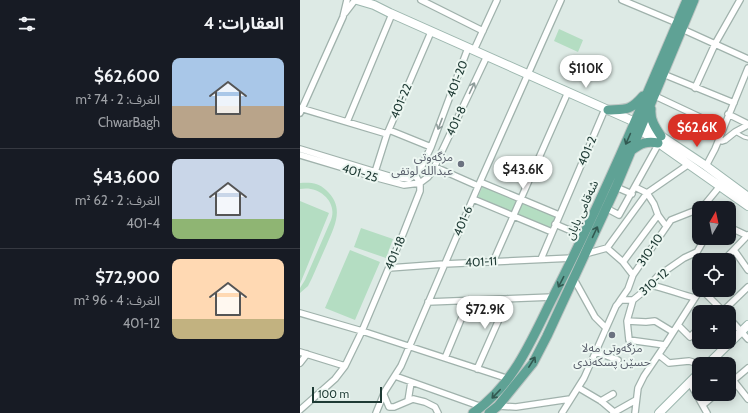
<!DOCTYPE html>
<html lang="ar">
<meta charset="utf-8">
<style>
body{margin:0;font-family:Cabin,"Noto Sans Arabic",sans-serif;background:#242831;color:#f1f3f6;direction:rtl;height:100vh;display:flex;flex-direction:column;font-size:15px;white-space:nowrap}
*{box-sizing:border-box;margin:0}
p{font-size:13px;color:#9ea1a6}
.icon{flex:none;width:22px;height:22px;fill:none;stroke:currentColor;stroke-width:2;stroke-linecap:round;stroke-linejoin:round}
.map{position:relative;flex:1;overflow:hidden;direction:ltr}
.panel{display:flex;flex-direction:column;background:#171b24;width:300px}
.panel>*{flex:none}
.needle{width:26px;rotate:9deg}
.fabs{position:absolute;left:392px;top:201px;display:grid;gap:8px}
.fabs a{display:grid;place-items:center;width:44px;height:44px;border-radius:8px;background:#171b24;box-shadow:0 2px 10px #0003;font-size:20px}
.scale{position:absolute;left:12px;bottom:10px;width:70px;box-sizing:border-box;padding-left:4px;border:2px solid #1e3a34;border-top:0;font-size:11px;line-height:14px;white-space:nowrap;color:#1e3a34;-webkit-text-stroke:3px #edf7f2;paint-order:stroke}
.price{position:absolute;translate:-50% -34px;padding:0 9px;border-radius:14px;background:#fff;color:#222;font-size:13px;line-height:26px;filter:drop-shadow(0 1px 2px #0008)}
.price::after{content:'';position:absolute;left:50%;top:24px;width:12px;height:9px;margin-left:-6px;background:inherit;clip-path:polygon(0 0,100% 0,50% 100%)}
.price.active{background:#d93025;color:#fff}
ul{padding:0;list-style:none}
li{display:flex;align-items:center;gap:12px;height:100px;padding:0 16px}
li+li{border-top:1px solid #363941}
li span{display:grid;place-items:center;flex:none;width:112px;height:80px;border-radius:8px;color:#555}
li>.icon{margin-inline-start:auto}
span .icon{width:48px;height:48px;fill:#fffc;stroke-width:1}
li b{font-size:17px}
h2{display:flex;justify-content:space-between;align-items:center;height:48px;padding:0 16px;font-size:17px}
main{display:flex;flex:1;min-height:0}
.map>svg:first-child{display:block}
.green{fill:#b4ddc2}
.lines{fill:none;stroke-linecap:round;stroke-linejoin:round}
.lane-casing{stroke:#a0b2ac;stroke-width:5}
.street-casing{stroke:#a0b2ac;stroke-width:8}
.secondary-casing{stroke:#9cb6ae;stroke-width:10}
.primary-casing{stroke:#bcc4c2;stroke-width:11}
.lane{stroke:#fff;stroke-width:3}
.street{stroke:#fff;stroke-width:5.5}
.secondary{stroke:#fff;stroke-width:8}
.primary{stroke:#5fa295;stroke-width:9}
.oneway{stroke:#8e9c9a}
.oneway2{stroke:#325951}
.worship-dot{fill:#6b7280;stroke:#edf7f2;stroke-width:1.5}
.labels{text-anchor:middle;stroke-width:4;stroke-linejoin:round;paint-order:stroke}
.street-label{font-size:12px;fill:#1e3a34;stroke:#edf7f2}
.worship-label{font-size:12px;fill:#5b616d;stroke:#edf7f2;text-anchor:end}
</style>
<main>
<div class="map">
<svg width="448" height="413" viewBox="0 0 448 413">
<rect width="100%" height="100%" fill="#ddeae5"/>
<path class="green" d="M 259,29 L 283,40 L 278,52 L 254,41 Z
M 0,183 C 10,182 19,183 26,190 C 45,207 35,225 27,244 C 22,255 17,267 12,278 L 8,286 L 0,293 L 0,288 L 5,280 L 31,220 C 38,201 18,185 0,189 Z
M 183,185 L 217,201 L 212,212 L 178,197 Z
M 0,201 L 29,213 L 0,284 Z
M 223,202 L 256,217 L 250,229 L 218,214 Z
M 61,228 L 93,239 L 86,258 L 54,247 Z
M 50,250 L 80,262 L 55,320 L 25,308 Z"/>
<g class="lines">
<g class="lane-casing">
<path id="lane" d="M 435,132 L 444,137 L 448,138"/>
</g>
<g class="street-casing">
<path id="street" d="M 121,0 L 183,31
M 322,0 L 377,23
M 45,13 L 55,0
M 382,29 L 448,59
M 174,50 L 197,0
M 363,74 L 434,103
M 395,88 L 415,44 L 440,0
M 355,96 L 423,128
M 0,108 L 87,134
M 0,113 L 43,17 L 47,0
M 428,114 L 448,124
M 47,122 L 92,14
M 89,130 L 131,147
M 419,140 L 422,141 L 425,140 L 435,132 L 448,125
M 0,149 L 92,177 L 109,179 L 115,175 L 120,170 L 131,147 L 168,48
M 0,155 L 74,177 L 104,185 L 120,183 L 128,177 L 132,172 L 187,56
M 406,166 L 415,149 L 448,68
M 135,167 L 178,186
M 75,172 L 87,134 L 131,32
M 180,182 L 259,215
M 316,187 L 332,194
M 335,187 L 347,193 L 354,204 L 358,215 L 366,226
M 173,199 L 252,232
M 306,208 L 319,215 L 359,143
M 400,208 L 406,203 L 420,186
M 255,224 L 283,236
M 429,227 L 448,236
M 307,248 L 347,193 L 389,164
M 434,250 L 448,270
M 285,254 L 307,248 L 323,262 L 333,275
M 241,259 L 305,109
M 424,260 L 448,235
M 193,262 L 268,92
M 323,262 L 358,215
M 89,268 L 144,264 L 273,258
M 275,278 L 275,281 L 295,317 L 306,328
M 350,285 C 365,288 379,294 395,298
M 402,290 L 424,312
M 128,302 L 253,297
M 319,302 L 328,289 L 333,275 L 371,220 L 399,209
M 423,311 L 448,287
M 0,313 L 62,331 L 209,379
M 429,318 L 448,339
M 327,321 L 346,322 L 355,321 L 373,332
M 378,325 L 390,337 L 395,332
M 365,345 L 329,340 L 327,321 L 333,300 L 343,292 L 358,276 L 384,258 L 397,252 L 405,238
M 0,352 L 45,366
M 296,352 L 318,360
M 359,355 L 369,363 L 389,361 L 400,364
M 145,358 L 169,300
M 0,363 L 7,354
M 177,369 L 208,299
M 95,376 L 182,407
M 433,380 L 448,399
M 390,383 L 407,413
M 429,384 L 448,368
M 279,388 L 301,401 L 314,412
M 84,395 L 89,407 L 94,407 L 113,399 L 125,402 L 135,407 L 138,413
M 108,401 L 111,382
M 301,401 L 313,394
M 403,405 L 416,394
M 198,406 L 216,407 L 270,399
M 0,410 L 35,379 L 45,366 L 62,331 L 103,234 L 120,191 L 120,183 L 115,175
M 76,413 L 85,391 L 101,366 L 180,182 L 261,0
M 262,413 L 284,378 L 316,306 L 321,300 L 333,300
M 313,413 L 336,400
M 335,413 L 338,388 L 344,376 L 365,345 L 400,290"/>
</g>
<g class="secondary-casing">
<path id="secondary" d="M 57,0 L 74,5 L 90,13 L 335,122 L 343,124 L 406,166 L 448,197
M 337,125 L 340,130 L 448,206
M 408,364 L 448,325
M 359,413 L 399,373"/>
</g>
<g class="primary-casing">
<path id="primary" d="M 351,109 C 350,120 355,127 361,136
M 308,110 C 326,109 330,111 343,96
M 332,150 C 341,143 347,141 358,143
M 173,413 C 215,384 232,338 254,295 C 303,199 345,99 387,0
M 189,413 L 198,406 L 233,363 L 247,336 L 316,187 L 394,0"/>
</g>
<use href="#lane" class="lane"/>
<use href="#street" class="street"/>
<use href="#secondary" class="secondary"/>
<use href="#primary" class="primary"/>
</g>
<defs><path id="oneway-shaft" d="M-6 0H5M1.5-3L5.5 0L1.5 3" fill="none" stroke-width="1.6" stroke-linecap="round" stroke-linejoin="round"/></defs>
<g class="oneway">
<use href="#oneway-shaft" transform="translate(172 88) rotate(-65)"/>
<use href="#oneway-shaft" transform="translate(140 124) rotate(111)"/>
</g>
<g class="oneway2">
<use href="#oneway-shaft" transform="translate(328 139) rotate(114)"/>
<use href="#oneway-shaft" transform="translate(295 232) rotate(-65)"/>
<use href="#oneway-shaft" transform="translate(261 282) rotate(117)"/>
<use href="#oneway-shaft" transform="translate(232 362) rotate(-58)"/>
<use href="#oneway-shaft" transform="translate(196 394) rotate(134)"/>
</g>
<g class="worship-dot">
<circle cx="161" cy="164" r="4"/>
<circle cx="312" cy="335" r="4"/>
</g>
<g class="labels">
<g class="street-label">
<text transform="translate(157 79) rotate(-69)" y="4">401-20</text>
<text transform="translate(101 101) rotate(-67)" y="4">401-22</text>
<text transform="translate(156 121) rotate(-65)" y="4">401-8</text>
<text transform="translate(287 151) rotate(-67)" y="4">401-2</text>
<text transform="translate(60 173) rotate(17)" y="4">401-25</text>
<text transform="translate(282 210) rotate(-66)" y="4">شەقامی بابان</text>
<text transform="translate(163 221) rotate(-67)" y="4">401-6</text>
<text transform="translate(350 250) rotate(-56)" y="4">310-10</text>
<text transform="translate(95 253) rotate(-67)" y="4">401-18</text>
<text transform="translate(181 262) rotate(-3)" y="4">401-11</text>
<text transform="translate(354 282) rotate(-41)" y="4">310-12</text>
</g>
<g class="worship-label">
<text x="153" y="161">مزگەوتی<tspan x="153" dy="14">عبداللە لوتفی</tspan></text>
<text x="312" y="352" text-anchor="middle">مزگەوتی مەلا<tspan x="312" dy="14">حسێن پسکەندی</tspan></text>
</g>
</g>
</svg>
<div class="fabs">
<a><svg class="needle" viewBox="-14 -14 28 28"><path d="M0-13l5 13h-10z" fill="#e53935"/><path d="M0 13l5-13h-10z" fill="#9ea1a6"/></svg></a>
<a><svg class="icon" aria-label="locate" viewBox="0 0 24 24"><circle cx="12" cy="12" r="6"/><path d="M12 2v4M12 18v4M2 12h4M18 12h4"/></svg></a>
<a>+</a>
<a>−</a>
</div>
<div class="scale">100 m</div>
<b class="price" style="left:286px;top:89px">$110K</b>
<b class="price active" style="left:397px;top:148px">$62.6K</b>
<b class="price" style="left:223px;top:190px">$43.6K</b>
<b class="price" style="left:185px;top:330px">$72.9K</b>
</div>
<section class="panel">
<h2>العقارات: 4<svg class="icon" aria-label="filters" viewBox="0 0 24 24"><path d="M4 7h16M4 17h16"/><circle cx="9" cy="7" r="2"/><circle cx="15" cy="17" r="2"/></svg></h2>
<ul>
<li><span style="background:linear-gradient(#a9c7e8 60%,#b9a48a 0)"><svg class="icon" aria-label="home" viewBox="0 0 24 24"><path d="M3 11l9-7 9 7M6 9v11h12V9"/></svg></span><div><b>$62,600</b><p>الغرف: 2 · 74 m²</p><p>ChwarBagh</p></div></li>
<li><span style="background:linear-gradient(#c9d6e8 75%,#8fb573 0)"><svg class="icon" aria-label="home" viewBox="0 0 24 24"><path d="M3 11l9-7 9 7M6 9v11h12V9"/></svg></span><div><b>$43,600</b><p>الغرف: 2 · 62 m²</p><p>401-4</p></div></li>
<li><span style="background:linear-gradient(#ffd9b3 75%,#c2b280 0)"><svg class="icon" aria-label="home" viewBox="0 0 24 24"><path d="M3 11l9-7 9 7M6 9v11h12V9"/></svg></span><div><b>$72,900</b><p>الغرف: 4 · 96 m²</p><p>401-12</p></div></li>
</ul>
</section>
</main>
